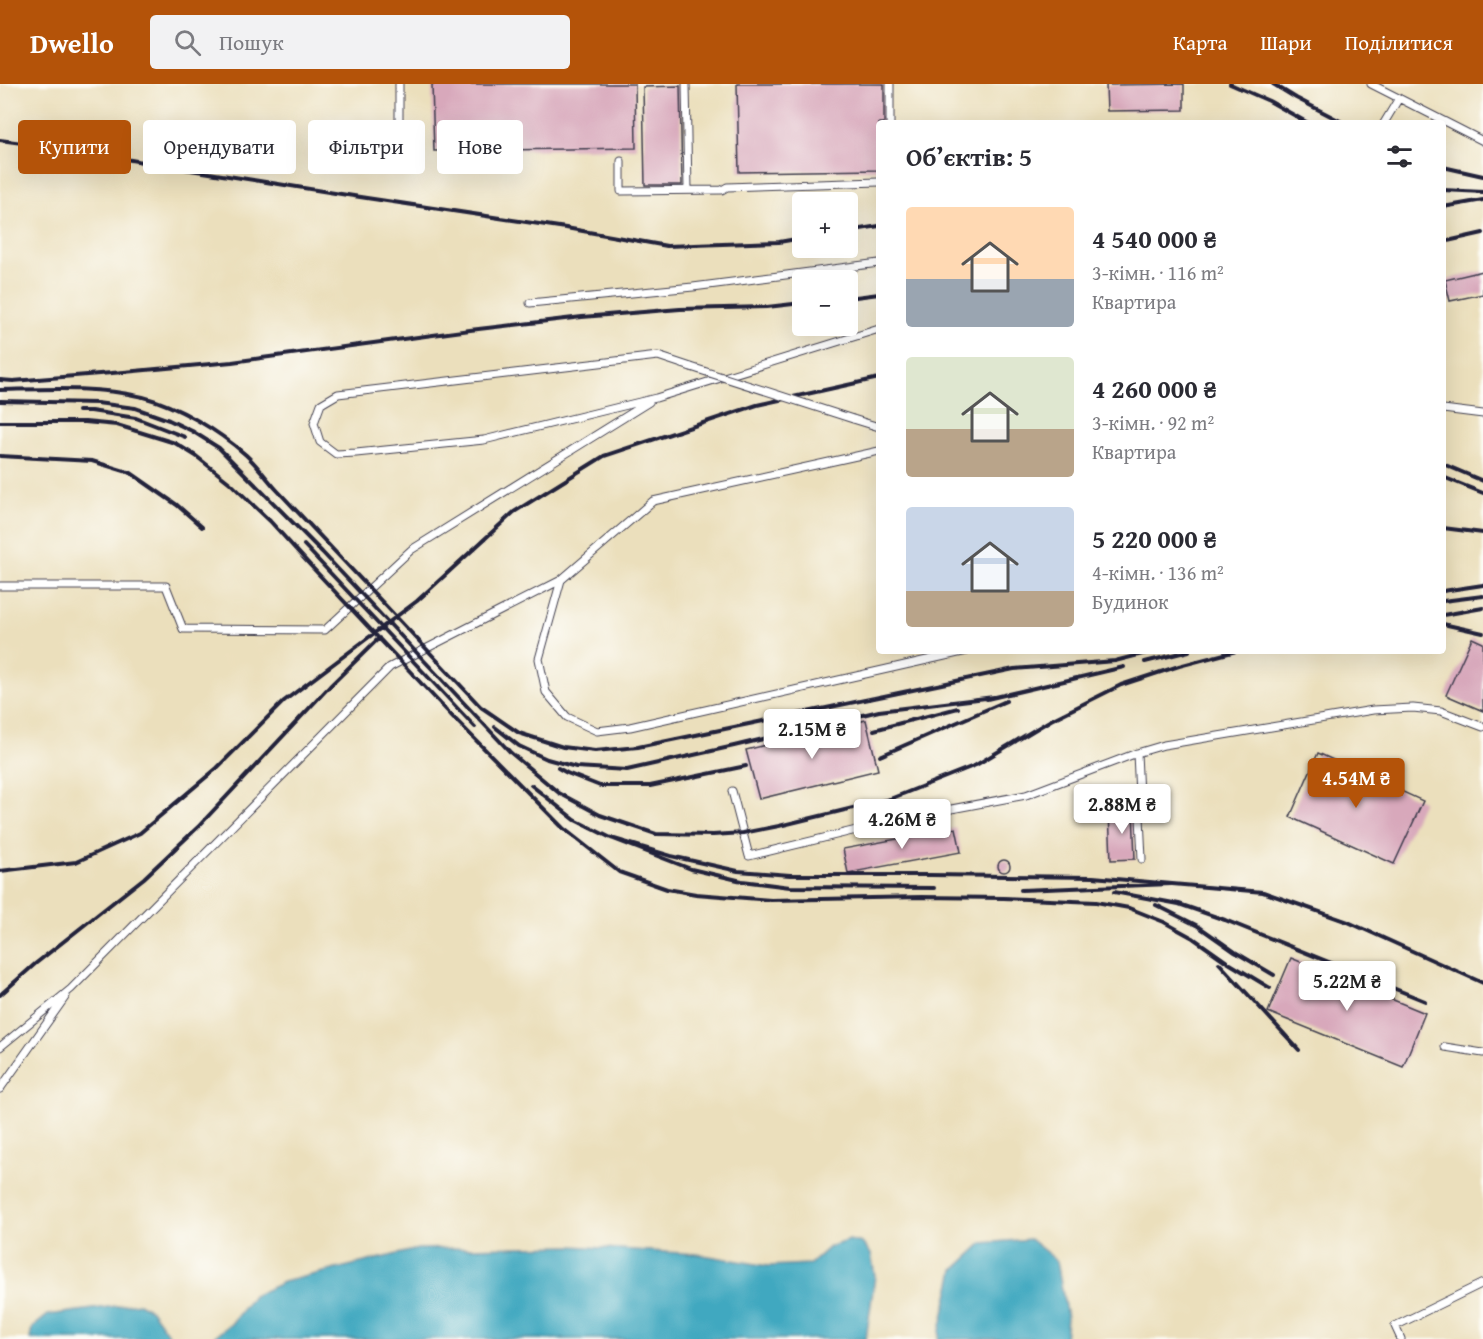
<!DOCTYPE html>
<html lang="uk">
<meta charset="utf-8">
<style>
body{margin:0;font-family:"Gentium Book Plus",serif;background:#f2f2f3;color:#2b2b33;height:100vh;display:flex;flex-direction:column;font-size:22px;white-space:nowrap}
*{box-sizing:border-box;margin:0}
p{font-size:20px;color:#7c7c81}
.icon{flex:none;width:33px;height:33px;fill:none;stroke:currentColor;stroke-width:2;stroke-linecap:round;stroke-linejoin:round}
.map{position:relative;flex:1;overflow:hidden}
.sheet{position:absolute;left:876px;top:36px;width:570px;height:534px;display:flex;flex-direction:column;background:#fff;border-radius:6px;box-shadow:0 6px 24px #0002}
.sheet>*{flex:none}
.hud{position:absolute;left:18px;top:36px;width:570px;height:54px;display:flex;gap:12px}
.controls{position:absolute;left:792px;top:108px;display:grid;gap:12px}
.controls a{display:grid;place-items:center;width:66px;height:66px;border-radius:6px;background:#fff;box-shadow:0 6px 24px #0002;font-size:30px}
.price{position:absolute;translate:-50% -51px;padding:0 14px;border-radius:6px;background:#fff;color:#222;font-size:20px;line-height:39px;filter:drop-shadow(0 2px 3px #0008)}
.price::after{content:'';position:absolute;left:50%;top:36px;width:18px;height:14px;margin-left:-9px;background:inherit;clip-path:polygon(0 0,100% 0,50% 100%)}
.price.on{background:#b45309;color:#fff}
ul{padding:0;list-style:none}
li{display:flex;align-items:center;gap:18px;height:150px;padding:0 30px}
li span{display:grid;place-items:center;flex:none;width:168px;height:120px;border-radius:6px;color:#555}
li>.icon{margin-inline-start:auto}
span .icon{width:72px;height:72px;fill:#fffc;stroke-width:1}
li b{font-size:26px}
h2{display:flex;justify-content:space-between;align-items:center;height:72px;padding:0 30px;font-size:26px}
.chip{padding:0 21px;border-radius:6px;background:#fff;box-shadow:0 6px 24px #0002;font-size:21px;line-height:54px}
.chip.on{background:#b45309;color:#fff}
header{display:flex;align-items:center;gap:36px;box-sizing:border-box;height:84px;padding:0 30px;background:#b45309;color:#fff}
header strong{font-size:28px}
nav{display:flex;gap:33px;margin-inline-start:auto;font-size:21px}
.search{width:420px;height:54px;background:#f2f2f3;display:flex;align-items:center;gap:15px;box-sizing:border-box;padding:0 21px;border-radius:6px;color:#7c7c81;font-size:22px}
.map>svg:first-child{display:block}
.water{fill:#3fa8c0;stroke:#30657e;stroke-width:1.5}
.building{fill:#d8a8bb}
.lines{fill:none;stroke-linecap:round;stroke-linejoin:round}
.service-casing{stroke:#403e4e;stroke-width:9}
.service{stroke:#fff;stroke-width:7}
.rail{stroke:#22223b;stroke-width:4}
.service-bridge-casing{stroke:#403e4e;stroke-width:9;stroke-linecap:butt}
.service-bridge{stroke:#fff;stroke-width:7}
</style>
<header>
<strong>Dwello</strong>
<div class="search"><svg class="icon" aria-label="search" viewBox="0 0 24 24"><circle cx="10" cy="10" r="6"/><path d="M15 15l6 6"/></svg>Пошук</div>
<nav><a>Карта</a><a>Шари</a><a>Поділитися</a></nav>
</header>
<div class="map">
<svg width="1483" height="1255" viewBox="0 0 1483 1255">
<rect width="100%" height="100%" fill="#fdfcf7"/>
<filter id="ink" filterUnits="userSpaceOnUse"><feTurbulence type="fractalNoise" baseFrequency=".0167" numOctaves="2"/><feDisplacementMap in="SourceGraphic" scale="12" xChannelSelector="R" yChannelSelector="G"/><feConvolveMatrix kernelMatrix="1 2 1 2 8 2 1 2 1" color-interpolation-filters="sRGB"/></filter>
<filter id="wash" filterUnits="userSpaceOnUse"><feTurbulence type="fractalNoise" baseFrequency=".008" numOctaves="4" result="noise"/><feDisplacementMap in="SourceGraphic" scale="24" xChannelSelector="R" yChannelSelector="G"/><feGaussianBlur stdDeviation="1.35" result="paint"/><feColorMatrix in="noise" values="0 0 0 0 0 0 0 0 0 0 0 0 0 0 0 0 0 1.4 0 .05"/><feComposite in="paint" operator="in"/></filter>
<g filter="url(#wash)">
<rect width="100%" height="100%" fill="#ebdfbc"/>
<path class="water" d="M 1030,1155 L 1057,1177 L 1067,1234 L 1065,1255 L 938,1255 L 954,1186 L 983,1159 Z
M 849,1156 L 862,1159 L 871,1170 L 875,1192 L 866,1255 L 211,1255 L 231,1240 L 253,1212 L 283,1198 L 418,1165 L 571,1162 L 697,1170 L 768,1182 L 810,1180 L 829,1163 Z
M 139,1219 L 151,1226 L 171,1254 L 174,1255 L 30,1255 L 32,1244 L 48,1231 Z"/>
<g id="blocks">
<path class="building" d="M 432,0 L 635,0 L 636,64 L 434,67 Z
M 737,0 L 884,0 L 884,39 L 879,39 L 879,86 L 739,88 Z
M 1184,0 L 1184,26 L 1107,27 L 1106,1 Z
M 680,2 L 682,101 L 645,101 L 643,3 Z
M 1483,187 L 1483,210 L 1450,217 L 1445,196 Z
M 1472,554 L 1483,559 L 1483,627 L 1446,611 Z
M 866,636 L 878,686 L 759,715 L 746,666 Z
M 1318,669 L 1423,717 L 1394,780 L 1290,733 Z
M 1133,727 L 1135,775 L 1111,776 L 1109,728 Z
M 956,744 L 961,768 L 848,789 L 843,765 Z
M998 782a6 6 0 1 1 12 0a6 6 0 1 1-12 0Z
M 1291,874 L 1425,929 L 1403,983 L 1268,928 Z"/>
</g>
</g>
<g filter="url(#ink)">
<use href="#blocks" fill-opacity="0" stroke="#403e4e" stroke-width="1.5"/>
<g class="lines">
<g class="service-casing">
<path id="service" d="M 399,0 L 399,53
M 686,0 L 688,106
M 890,0 L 890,39
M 1371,0 L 1483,57
M 1384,39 L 1399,14
M 621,77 L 621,107 L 722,106 L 727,103 L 879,98
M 530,219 L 693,203 L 879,179
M 691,283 L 658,272 L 338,310 L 321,320 L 314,339 L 320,358 L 336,370 L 356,369 L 484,356 L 656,314 L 879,245
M 1443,325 L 1483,330
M 853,335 L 879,343
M 561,496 L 539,575 L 546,608 L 567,633 L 597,647 L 630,643 L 967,567
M 0,502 L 166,502 L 183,545 L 325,546 L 411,466 L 649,318
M 1137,669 L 1142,775
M 732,707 L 749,772 L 914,732 L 1026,711 L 1137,669 L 1164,661 L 1373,626 L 1413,624 L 1441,627 L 1483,643
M 0,963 L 71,905 L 390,583 L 561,496 L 653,417 L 879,367
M 1445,963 L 1483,969
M 0,1005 L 66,912
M 1401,1255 L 1395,1242 L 1483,1199"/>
</g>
<use href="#service" class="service"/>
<path class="rail" d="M 1230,0 L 1269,17 L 1308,39
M 1273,0 L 1296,14 L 1344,39
M 0,56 L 81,67 L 159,81 L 360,113 L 566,144 L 667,162 L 779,158 L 802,154
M 1443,83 L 1483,92
M 1443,106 L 1483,108
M 1443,123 L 1483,116
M 848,147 L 879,142
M 1443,158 L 1483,149
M 848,214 L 879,210
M 0,296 L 13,297 L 124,288 L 232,278 L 470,246 L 582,233 L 680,225 L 767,223 L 802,219
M 0,306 C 47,305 96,302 143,313 C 178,322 219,347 246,371 C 258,382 267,395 277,406 L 481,623 L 519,649 L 563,663 L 595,667 L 638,663 L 1014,585 L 1115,577 L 1154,567
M 0,317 L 97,319 L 135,324 L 169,336 L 192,347 L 219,364 L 322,468 L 511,669 L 559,709 L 600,731 L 656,750 L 713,751 L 743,749 L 779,742 L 890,715 L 976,681 L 1051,636 L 1121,601 L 1179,582 L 1236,567
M 78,327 L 91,327 L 136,334 L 185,353
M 0,338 L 85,338 L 117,341 L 175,359 L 196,372 L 230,399 L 270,437 L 309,480 L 451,631 L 563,744 L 619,788 L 667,805 L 696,810 L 771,816 L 921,813 L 1004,814 L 1096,818 L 1129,824 L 1164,838 L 1193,854 L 1227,878 L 1270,904
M 0,372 L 92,377 L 131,389 L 177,421 L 202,443
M 1443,380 L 1483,397
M 1443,393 L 1483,409
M 1443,444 L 1483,449
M 304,461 L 475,643
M 1443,507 L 1483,501
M 1443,517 L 1483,512
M 1443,531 L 1483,524
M 1443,540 L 1483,549
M 1145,578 L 1189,567
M 987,615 L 1124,583
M 495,643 L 519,662 L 547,675 L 576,683 L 627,686 L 734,662 L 879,627 L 994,613
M 874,646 L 958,624
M 880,672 L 1006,617
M 558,684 L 567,689 L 600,702 L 650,702 L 746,682
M 531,701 L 575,736 L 611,754
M 0,787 L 76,778 L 140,749 L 217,684 L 284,617 L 417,517 L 514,428 L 604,372 L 757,321 L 879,294
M 934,804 L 790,803 L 742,797 L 691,785 L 611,754 L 671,772 L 738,787 L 790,791 L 931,791 L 1093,793 L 1263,808 L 1348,838 L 1483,899
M 1021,806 L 1171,800
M 1114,808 L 1179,820 L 1225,836 L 1425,917
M 1156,821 L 1198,842 L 1235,868 L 1274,891
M 1219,879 L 1299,966
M 0,911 L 35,880 L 144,794 L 198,743 L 330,602 L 379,554"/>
<g class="service-bridge-casing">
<path id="service-bridge" d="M 691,283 L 853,335"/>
</g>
<use href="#service-bridge" class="service-bridge"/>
</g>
</g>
</svg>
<div class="controls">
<a>+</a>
<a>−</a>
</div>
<b class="price" style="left:812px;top:676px">2.15M ₴</b>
<b class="price on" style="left:1356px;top:725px">4.54M ₴</b>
<b class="price" style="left:1122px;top:751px">2.88M ₴</b>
<b class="price" style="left:902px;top:766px">4.26M ₴</b>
<b class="price" style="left:1347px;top:928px">5.22M ₴</b>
<div class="hud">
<a class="chip on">Купити</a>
<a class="chip">Орендувати</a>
<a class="chip">Фільтри</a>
<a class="chip">Нове</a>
</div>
<section class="sheet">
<h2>Об’єктів: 5<svg class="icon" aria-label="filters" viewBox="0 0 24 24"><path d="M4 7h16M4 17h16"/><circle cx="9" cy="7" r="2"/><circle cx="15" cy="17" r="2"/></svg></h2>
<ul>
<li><span style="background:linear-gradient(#ffd9b3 60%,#9aa5b1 0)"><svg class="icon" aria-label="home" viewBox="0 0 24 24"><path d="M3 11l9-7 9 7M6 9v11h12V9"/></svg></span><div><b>4 540 000 ₴</b><p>3-кімн. · 116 m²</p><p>Квартира</p></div></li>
<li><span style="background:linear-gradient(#dfe7d0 60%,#b9a48a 0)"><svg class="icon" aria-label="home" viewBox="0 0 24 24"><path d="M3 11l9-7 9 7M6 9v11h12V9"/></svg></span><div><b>4 260 000 ₴</b><p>3-кімн. · 92 m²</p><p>Квартира</p></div></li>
<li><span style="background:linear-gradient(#c9d6e8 70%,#b9a48a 0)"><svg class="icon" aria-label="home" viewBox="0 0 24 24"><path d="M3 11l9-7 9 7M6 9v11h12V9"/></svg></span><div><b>5 220 000 ₴</b><p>4-кімн. · 136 m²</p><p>Будинок</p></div></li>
</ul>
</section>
</div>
